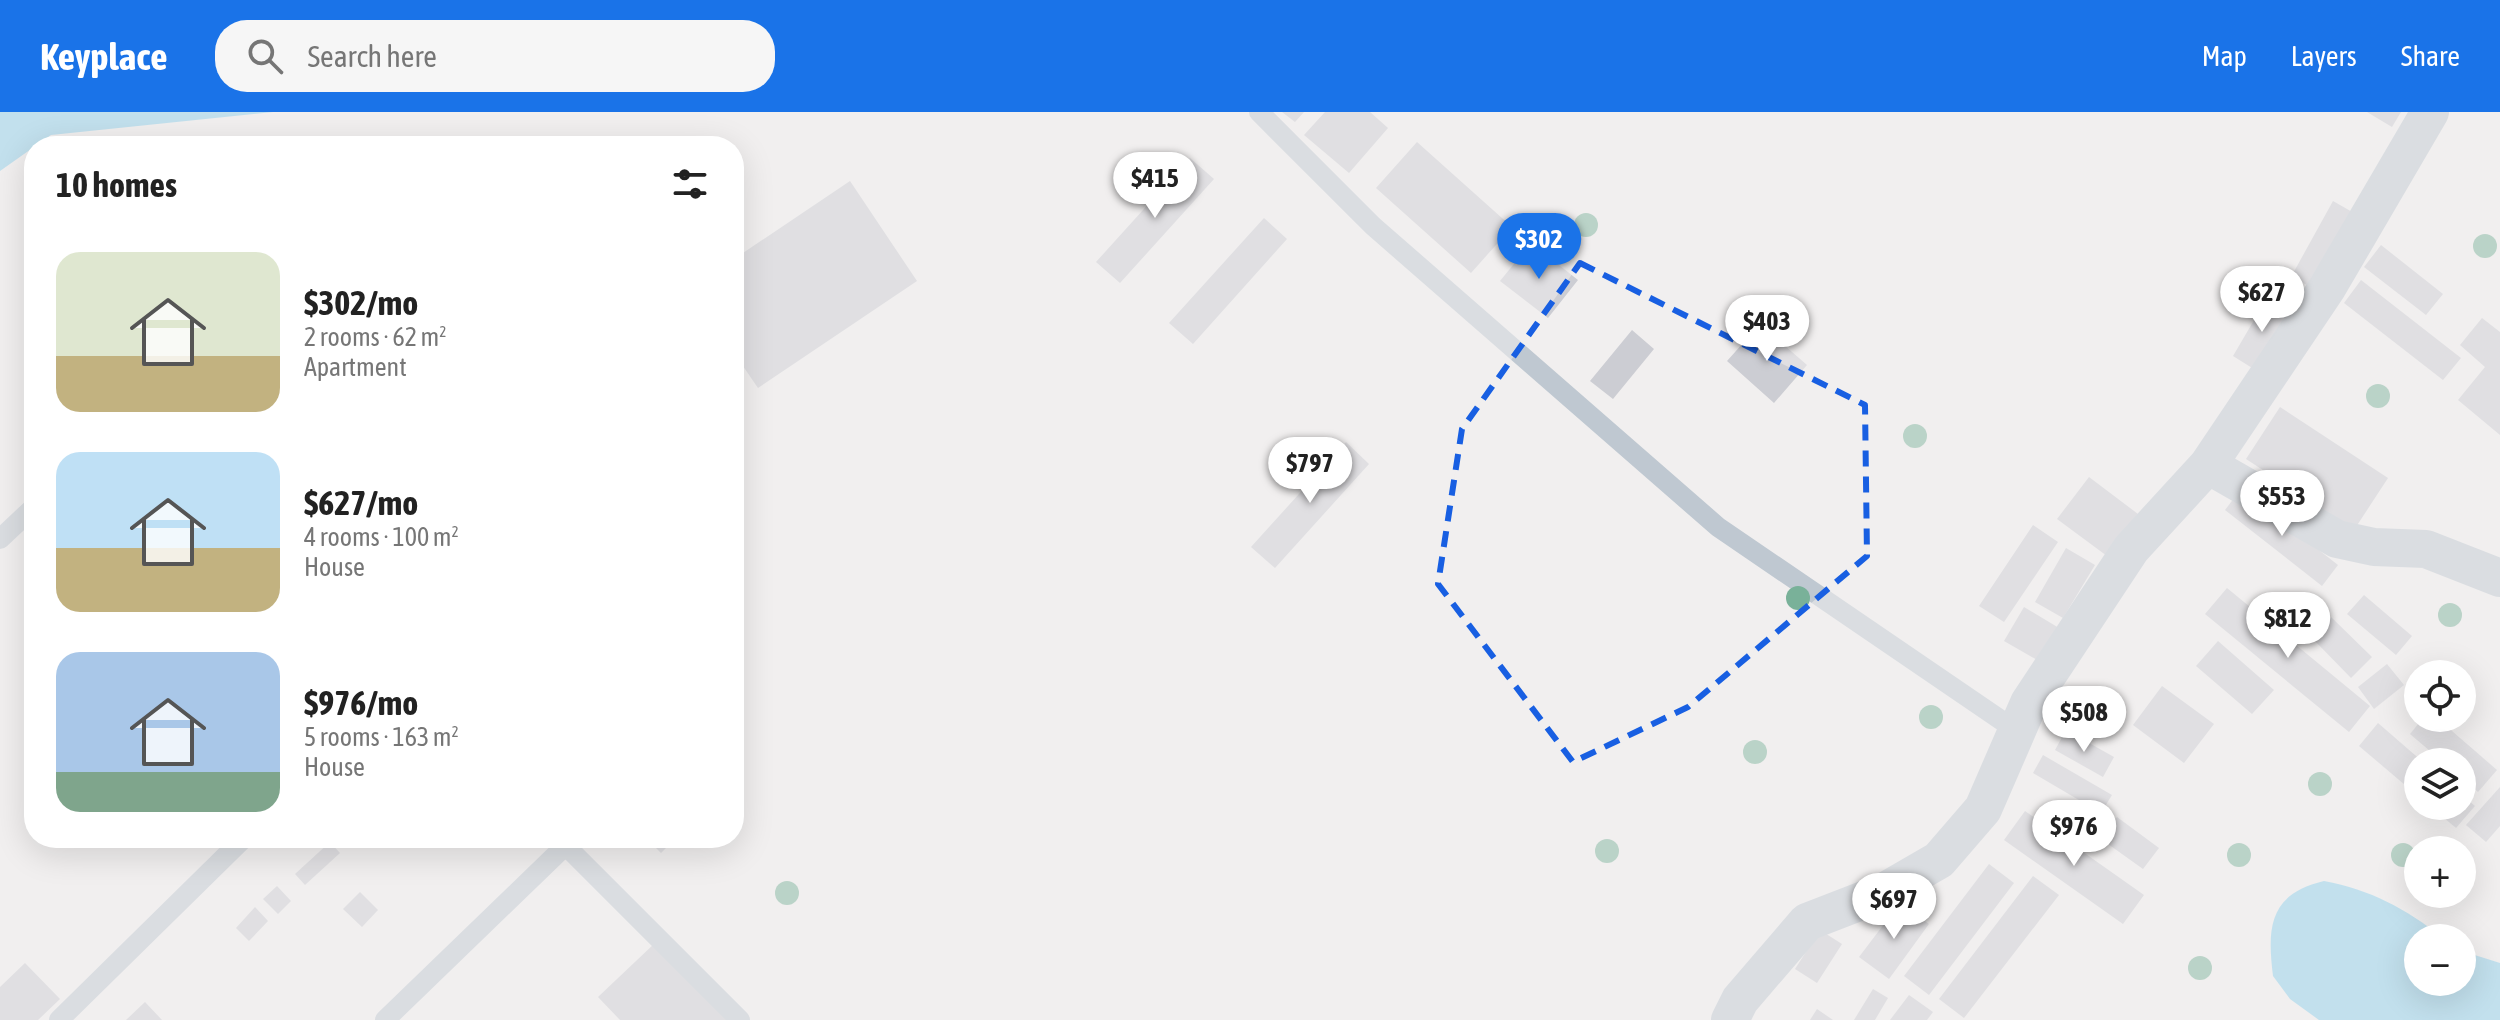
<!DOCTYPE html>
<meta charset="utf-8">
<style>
body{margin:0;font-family:"Asap Condensed",sans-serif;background:#f6f6f6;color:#222;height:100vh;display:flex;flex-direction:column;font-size:30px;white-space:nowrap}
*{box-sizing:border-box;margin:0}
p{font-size:26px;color:#767676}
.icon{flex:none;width:44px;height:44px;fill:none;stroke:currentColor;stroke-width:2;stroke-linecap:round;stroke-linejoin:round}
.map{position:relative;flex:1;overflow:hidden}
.side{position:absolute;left:24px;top:24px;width:720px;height:712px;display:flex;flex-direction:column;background:#fff;border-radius:32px;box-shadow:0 8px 32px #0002}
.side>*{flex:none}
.tools{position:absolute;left:2404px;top:548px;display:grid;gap:16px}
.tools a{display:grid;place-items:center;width:72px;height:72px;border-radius:50%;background:#fff;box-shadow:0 8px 32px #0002;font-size:40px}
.price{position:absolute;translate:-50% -68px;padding:0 18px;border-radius:28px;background:#fff;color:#222;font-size:26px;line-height:52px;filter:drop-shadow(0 2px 4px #0008)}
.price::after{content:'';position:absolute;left:50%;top:48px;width:24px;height:18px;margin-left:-12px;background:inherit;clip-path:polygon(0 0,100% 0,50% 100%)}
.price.on{background:#1a73e8;color:#fff}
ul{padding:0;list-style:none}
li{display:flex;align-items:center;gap:24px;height:200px;padding:0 32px}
li span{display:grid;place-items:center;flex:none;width:224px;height:160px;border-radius:24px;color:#555}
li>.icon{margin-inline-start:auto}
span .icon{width:96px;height:96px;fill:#fffc;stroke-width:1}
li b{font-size:34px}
h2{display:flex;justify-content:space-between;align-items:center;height:96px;padding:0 32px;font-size:34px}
header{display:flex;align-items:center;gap:48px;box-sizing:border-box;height:112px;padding:0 40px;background:#1a73e8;color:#fff}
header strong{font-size:38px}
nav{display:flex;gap:44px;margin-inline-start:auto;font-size:28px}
.search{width:560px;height:72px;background:#f6f6f6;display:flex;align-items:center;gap:20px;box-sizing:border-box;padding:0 28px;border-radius:32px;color:#767676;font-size:30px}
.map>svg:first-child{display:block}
.water{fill:#8acfec}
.building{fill:#cccdd3}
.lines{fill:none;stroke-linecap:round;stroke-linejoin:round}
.lane{stroke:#bfc8d1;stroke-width:20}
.street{stroke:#bfc8d1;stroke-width:38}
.tree{fill:#79b199}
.marked{fill:none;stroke:#185fe2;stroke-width:6;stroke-dasharray:16 10;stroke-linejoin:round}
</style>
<header>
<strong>Keyplace</strong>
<div class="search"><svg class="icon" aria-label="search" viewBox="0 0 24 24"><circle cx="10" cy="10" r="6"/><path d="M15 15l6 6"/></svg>Search here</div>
<nav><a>Map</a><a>Layers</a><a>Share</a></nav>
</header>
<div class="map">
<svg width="2500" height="908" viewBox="0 0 2500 908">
<rect width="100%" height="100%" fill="#f1efef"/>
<path class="water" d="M 0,0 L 273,0 L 51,23 L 0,59 Z
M 2324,769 C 2371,778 2405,796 2443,826 L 2418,826 L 2418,870 L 2462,870 L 2462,839 L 2500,851 L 2500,908 L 2319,908 L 2290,887 L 2273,864 C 2267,815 2269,782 2324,769 Z"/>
<path class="building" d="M 1282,0 L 1304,0 L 1295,10 Z
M 1325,0 L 1370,0 L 1388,16 L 1349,61 L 1304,23 Z
M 2367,0 L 2401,0 L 2392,15 Z
M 1417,30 L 1512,115 L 1471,161 L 1376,76 Z
M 1190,46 L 1214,67 L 1120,171 L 1096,150 Z
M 850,69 L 917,169 L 758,276 L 734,241 L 734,147 Z
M 2333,89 L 2354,101 L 2313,176 L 2291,165 Z
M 1264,106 L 1287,127 L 1193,232 L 1169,211 Z
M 1531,131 L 1578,168 L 1548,206 L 1500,169 Z
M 2381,133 L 2443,182 L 2426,203 L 2364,155 Z
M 2361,168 L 2461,246 L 2443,268 L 2344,191 Z
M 2267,186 L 2292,201 L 2257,259 L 2233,244 Z
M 2482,206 L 2500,220 L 2500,323 L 2458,288 L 2485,255 L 2460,233 Z
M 1760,212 L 1807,253 L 1774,291 L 1727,249 Z
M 1632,218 L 1654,237 L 1613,287 L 1590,269 Z
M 2280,295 L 2388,366 L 2354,418 L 2246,347 Z
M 1346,330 L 1369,352 L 1275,456 L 1251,435 Z
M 2089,365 L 2138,402 L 2107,444 L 2057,407 Z
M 2241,377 L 2338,453 L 2322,474 L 2225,398 Z
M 2033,413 L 2058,430 L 2004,510 L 1979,494 Z
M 2066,436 L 2095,453 L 2063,506 L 2035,490 Z
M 2227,476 L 2370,594 L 2349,620 L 2205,502 Z
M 2364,483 L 2412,524 L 2396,543 L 2347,502 Z
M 2024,495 L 2059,516 L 2039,549 L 2004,529 Z
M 2331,505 L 2372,545 L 2351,566 L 2311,525 Z
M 2218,529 L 2274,578 L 2252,602 L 2196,554 Z
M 2387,552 L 2404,573 L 2374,597 L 2358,575 Z
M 2162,574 L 2214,612 L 2184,651 L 2133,613 Z
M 2423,606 L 2437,606 L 2497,658 L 2478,680 L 2462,666 L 2462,650 L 2443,650 L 2410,622 Z
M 2378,611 L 2423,650 L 2418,650 L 2418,684 L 2359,634 Z
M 2066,618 L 2114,645 L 2103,665 L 2055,638 Z
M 2043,643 L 2112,683 L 2101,701 L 2033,661 Z
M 2500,675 L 2500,714 L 2486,730 L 2466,713 Z
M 2462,683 L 2475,694 L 2456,716 L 2430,694 L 2462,694 Z
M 2025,699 L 2144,783 L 2123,812 L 2004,728 Z
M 2117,705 L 2159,736 L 2143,757 L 2101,727 Z
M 646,726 L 676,726 L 661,741 Z
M 330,730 L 340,741 L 305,773 L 295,762 Z
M 1989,752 L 2014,771 L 1929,883 L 1904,864 Z
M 2033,764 L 2059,783 L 1964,906 L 1939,887 Z
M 277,774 L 291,789 L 278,802 L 263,787 Z
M 360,780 L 378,798 L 362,815 L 343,797 Z
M 1900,791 L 1929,812 L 1889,867 L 1859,845 Z
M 255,795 L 268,809 L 249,829 L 236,816 Z
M 1820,818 L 1842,832 L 1817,871 L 1795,857 Z
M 655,831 L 730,908 L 620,908 L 598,885 Z
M 25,851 L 60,887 L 38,908 L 0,908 L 0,875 Z
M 1873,877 L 1888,886 L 1875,908 L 1854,908 Z
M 1909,883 L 1933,900 L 1927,908 L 1890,908 Z
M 145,890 L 162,908 L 126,908 Z
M 1817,897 L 1833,908 L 1810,908 Z"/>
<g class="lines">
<path class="lane" d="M 1259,0 L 1373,114 L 1718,415 L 2017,619
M 0,427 L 34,395
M 558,726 L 740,908
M 59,908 L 244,726
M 385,908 L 565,734"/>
<path class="street" d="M 2208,353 L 2337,427 L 2374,435 L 2426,437 L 2500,466
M 1730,908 L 1740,888 L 1807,810 L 1882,781 L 1939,748 L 1983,697 L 2029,591 L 2131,437 L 2208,353 L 2327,176 L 2430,0"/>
</g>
<g class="tree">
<circle cx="1586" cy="113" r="12"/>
<circle cx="2485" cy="134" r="12"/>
<circle cx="2378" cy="284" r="12"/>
<circle cx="1915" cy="324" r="12"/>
<circle cx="1798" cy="486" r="12"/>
<circle cx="2450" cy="503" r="12"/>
<circle cx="1931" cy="605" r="12"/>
<circle cx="1755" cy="640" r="12"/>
<circle cx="2320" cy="672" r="12"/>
<circle cx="1607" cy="739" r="12"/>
<circle cx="2239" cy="743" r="12"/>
<circle cx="2403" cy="743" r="12"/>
<circle cx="787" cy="781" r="12"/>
<circle cx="2200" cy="856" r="12"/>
</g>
<path d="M0 0H2500V908H0ZM 1580,151 L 1865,293 L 1867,444 L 1688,595 L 1573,650 L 1438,472 L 1462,317 Z" fill="#f1efef" fill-opacity=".55" fill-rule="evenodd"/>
<path class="marked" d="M 1580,151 L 1865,293 L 1867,444 L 1688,595 L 1573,650 L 1438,472 L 1462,317 Z"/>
</svg>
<div class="tools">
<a><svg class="icon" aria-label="locate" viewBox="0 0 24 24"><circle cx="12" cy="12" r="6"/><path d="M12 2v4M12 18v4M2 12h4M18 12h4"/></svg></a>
<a><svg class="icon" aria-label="layers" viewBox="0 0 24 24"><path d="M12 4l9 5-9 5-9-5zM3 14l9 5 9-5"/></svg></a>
<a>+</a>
<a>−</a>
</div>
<b class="price" style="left:1155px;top:108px">$415</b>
<b class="price on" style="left:1539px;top:169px">$302</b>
<b class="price" style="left:2262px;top:222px">$627</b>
<b class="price" style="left:1767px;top:251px">$403</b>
<b class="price" style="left:1310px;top:393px">$797</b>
<b class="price" style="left:2282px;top:426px">$553</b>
<b class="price" style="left:2288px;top:548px">$812</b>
<b class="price" style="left:2084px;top:642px">$508</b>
<b class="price" style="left:2074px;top:756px">$976</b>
<b class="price" style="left:1894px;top:829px">$697</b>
<section class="side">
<h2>10 homes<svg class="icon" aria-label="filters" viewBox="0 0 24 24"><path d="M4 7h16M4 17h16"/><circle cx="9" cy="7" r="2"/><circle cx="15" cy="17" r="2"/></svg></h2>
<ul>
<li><span style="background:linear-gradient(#dfe7d0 65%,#c2b280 0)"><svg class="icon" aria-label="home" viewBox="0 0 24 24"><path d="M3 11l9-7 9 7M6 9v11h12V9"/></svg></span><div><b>$302/mo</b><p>2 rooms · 62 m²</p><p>Apartment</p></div></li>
<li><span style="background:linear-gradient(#bfe0f5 60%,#c2b280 0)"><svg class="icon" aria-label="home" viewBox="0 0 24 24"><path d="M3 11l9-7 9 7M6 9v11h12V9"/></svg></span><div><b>$627/mo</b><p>4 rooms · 100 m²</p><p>House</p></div></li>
<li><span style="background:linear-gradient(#a9c7e8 75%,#7fa58c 0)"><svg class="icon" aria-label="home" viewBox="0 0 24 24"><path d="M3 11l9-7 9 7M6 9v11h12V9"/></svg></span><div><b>$976/mo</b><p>5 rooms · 163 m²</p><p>House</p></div></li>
</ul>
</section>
</div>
